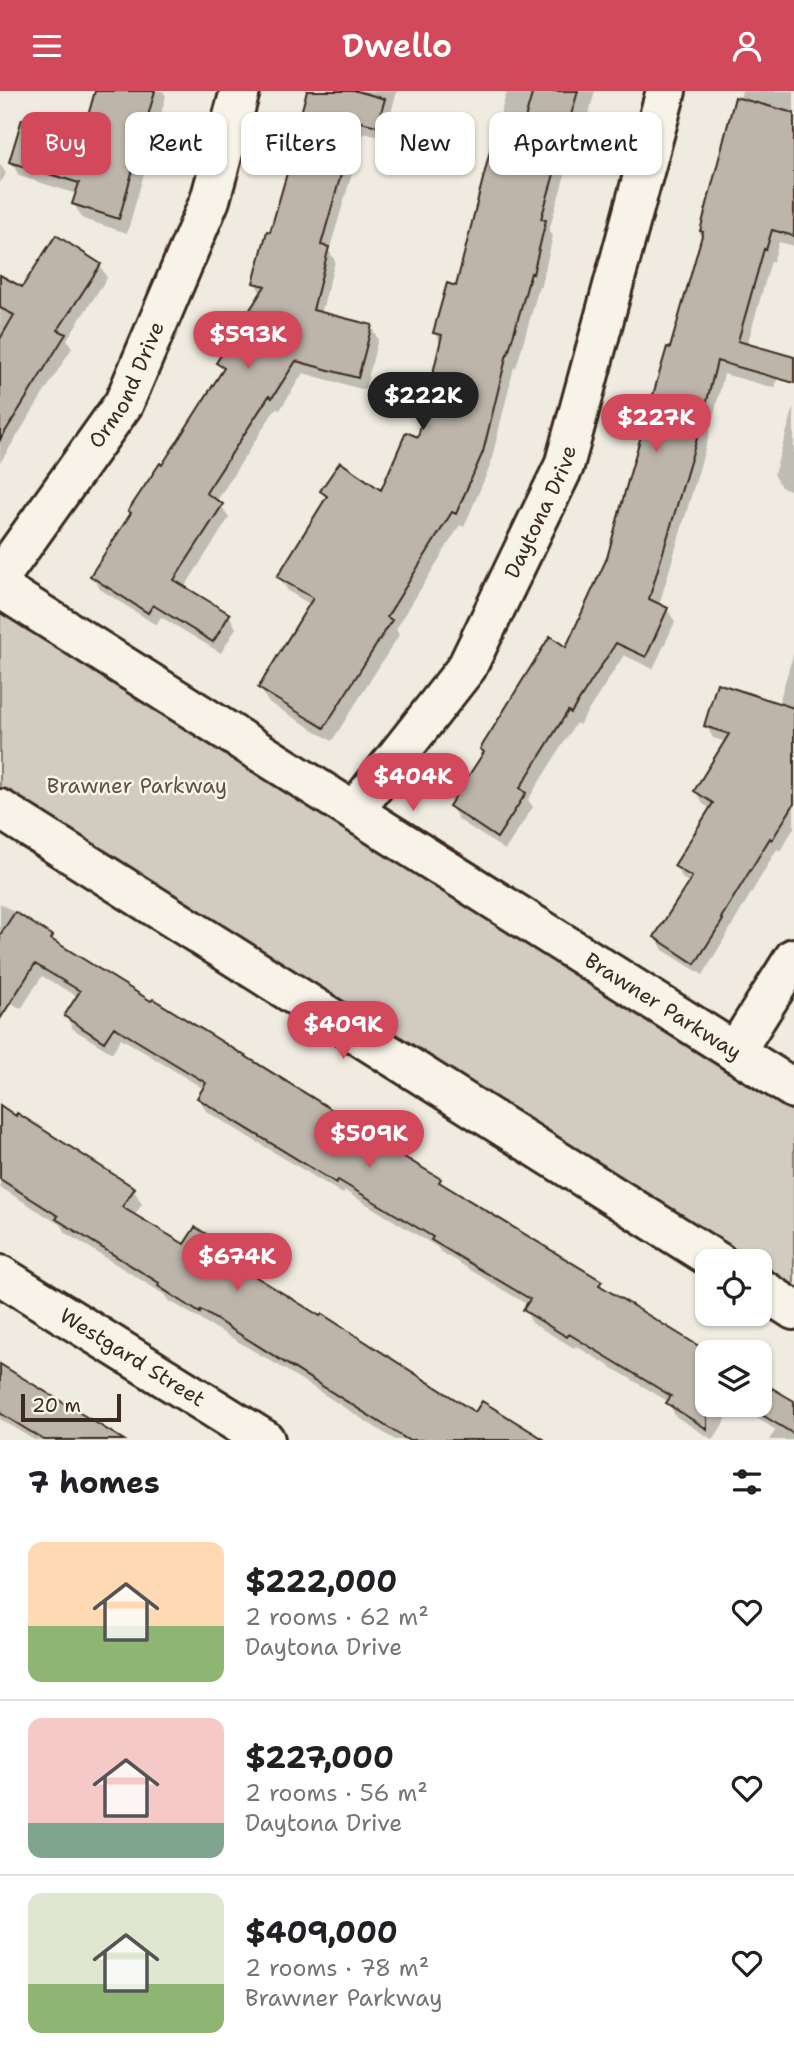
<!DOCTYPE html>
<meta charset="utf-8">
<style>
body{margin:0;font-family:"Shantell Sans",sans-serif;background:#f6f6f6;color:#202124;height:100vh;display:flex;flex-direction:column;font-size:26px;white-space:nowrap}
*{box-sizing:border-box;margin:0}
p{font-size:23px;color:#757577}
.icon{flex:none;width:38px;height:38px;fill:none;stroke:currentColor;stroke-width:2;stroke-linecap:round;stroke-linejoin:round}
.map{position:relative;height:1349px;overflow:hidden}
.side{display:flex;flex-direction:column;background:#fff;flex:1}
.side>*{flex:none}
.hud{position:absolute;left:21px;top:21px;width:752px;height:63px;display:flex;gap:14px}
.fabs{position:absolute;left:695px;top:1158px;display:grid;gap:14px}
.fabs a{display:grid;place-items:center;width:77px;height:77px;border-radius:14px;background:#fff;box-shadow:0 2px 5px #0004;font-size:35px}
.scale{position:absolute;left:21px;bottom:18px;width:100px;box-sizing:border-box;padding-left:7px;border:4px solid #3b2a1e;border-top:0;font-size:19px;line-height:24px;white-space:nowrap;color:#3b2a1e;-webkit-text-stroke:5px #f7f3e8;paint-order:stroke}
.price{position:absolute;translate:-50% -60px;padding:0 16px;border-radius:24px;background:#d1495b;color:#fff;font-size:23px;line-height:46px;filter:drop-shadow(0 2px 4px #0008)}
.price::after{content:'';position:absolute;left:50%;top:42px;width:21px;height:16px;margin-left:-10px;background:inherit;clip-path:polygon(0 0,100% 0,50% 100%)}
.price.active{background:#222;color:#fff}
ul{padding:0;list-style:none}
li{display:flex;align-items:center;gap:21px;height:175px;padding:0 28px}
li+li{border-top:2px solid #e0e0e0}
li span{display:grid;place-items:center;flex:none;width:196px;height:140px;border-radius:14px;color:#555}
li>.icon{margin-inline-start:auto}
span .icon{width:84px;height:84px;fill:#fffc;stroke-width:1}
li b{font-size:30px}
h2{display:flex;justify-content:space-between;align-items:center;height:84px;padding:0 28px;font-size:30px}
.chip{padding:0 24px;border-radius:14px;background:#fff;box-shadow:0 2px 5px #0004;font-size:24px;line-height:63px}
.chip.active{background:#d1495b;color:#fff}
header{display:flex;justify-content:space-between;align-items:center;height:91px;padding:0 28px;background:#d1495b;color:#fff;font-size:32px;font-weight:600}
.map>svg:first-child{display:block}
.green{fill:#d1cbc0;stroke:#867a6f;stroke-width:2}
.shadow{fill:#0003}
.building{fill:#bdb5aa;stroke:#3b2a1e;stroke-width:2}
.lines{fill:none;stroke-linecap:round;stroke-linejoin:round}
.minor-casing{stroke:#3b2a1e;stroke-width:44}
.minor{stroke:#f7f3e8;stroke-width:38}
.labels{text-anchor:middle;stroke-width:5;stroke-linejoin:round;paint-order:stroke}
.street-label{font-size:21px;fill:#3b2a1e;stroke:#f7f3e8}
.park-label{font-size:21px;fill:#605246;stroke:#f7f3e8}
</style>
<header><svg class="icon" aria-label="menu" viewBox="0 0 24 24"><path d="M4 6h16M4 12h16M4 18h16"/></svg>Dwello<svg class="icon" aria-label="person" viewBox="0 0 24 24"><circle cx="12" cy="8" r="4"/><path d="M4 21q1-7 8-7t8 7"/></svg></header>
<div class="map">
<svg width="794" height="1349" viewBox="0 0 794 1349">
<rect width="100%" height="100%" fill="#efebe0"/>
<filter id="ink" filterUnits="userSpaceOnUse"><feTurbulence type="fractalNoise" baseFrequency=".0143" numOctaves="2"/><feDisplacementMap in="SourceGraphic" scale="14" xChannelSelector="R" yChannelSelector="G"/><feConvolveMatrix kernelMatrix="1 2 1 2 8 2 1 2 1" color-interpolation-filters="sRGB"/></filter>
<g filter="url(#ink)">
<path class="green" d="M 0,520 L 794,1021 L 794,1197 L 760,1175 L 760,1171 L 752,1171 L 0,697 Z"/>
<path class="shadow" d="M 97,0 L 163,0 L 166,5 L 127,142 L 83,128 L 74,113 L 77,103 L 19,85 L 11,70 L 84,49 Z
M 309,0 L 397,0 L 384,47 L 364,42 L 329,160 L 335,170 L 321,223 L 371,236 L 378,248 L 365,299 L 303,282 L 280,319 L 276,317 L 216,411 L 221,414 L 229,427 L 184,497 L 229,524 L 236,537 L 221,562 L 161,526 L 156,534 L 100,498 L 92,485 L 224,281 L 219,272 L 262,204 L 255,192 L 302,37 L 299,33 Z
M 507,0 L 595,0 L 586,33 L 580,32 L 549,139 L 553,145 L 541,196 L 539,196 L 516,277 L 514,276 L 490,375 L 464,436 L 460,434 L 396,538 L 399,544 L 332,650 L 268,611 L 260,597 L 311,514 L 288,500 L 279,486 L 327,409 L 322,400 L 382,401 L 419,348 L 442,254 L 435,242 L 458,197 L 486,74 Z
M 742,0 L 794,0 L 794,155 L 779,151 L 773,171 L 771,170 L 747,254 L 781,275 L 775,297 L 724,283 L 708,348 L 659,514 L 667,518 L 675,531 L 653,578 L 624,564 L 579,634 L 576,632 L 528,709 L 533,716 L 505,759 L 459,729 L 451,716 L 485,663 L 482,658 L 567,558 L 609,467 L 671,259 L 704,144 L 701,140 Z
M 0,73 L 6,83 L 0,92 Z
M 100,174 L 107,187 L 67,248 L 72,257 L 0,372 L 0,186 L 23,198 Z
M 794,316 L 794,400 L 781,396 L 774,383 Z
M 794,561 L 794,737 L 780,760 L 777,758 L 703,884 L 663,859 L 656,846 L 691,792 L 683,788 L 676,775 L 711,718 L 703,713 L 696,700 L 726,651 L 713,647 L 706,634 L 778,614 Z
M 0,812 L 52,846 L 56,853 L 366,1042 L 369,1047 L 439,1089 L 443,1096 L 600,1191 L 606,1201 L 710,1262 L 707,1262 L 707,1314 L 735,1314 L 713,1349 L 675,1325 L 669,1311 L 576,1255 L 574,1257 L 532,1232 L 525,1219 L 528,1214 L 441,1161 L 437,1156 L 345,1100 L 343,1103 L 206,1020 L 199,1007 L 204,998 L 121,947 L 112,962 L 73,938 L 66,925 L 78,906 L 42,885 L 21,918 L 0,904 Z
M 0,1016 L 133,1098 L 142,1113 L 134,1125 L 184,1156 L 236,1164 L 243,1180 L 476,1324 L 542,1349 L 395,1349 L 286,1279 L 168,1209 L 165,1204 L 66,1142 L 62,1135 L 0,1096 Z
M 0,1272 L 18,1283 L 21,1288 L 117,1349 L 34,1349 L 0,1328 Z
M 760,1294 L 794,1312 L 794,1349 L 769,1349 L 776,1339 L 736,1314 L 760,1314 Z"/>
<path class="building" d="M 95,0 L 155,0 L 119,128 L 72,113 L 79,92 L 9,71 L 22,28 L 82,46 Z
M 307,0 L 357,0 L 385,8 L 377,35 L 357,30 L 351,48 L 321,154 L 329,156 L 313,219 L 372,234 L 358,287 L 296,270 L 272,307 L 269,305 L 206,402 L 223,413 L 174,489 L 230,523 L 213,551 L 153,514 L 148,522 L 90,485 L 131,422 L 128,420 L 160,372 L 162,374 L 224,277 L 216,272 L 265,195 L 253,192 L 267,140 L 270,141 L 301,34 L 298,33 Z
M 533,0 L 578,0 L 541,128 L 546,129 L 533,183 L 531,182 L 508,263 L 507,263 L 483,361 L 456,423 L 452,421 L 387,526 L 392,529 L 324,637 L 258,597 L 313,507 L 277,486 L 327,405 L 320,400 L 340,371 L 381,399 L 406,341 L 418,346 L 442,244 L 433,242 L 447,192 L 456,195 L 499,24 L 524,31 Z
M 735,6 L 794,22 L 794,145 L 772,139 L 766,159 L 764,158 L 738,250 L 794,266 L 794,292 L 717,270 L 701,334 L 649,508 L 668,517 L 646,566 L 616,552 L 571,622 L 568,620 L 520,697 L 526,702 L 497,747 L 449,715 L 484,661 L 480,658 L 550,545 L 566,556 L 607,467 L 629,386 L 667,256 L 670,257 L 703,141 L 700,140 Z
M 56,144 L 101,173 L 58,239 L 66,243 L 0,349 L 0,248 L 14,224 L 0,217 L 0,184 L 22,196 Z
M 717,592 L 794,617 L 794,713 L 772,749 L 770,747 L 721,827 L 723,829 L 695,873 L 654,846 L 692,786 L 674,775 L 713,712 L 694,700 L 729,643 L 704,635 Z
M 15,821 L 53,845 L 51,848 L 151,910 L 153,908 L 368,1041 L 366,1043 L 441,1088 L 439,1091 L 602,1190 L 599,1194 L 707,1260 L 707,1338 L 666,1312 L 671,1305 L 569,1243 L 567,1246 L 523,1219 L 530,1208 L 431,1149 L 433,1146 L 338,1089 L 336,1092 L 197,1007 L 206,992 L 114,936 L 104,951 L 64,925 L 80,900 L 35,873 L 0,928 L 0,844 Z
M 0,1014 L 16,1025 L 17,1022 L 135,1097 L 122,1116 L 184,1153 L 195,1136 L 237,1162 L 232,1171 L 320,1225 L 322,1223 L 475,1321 L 482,1310 L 545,1349 L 408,1349 L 201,1219 L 200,1222 L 158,1195 L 159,1192 L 56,1128 L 58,1125 L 0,1088 Z
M 0,1273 L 124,1349 L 44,1349 L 0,1322 Z
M 772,1297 L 794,1310 L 794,1343 L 757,1321 Z"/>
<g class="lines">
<g class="minor-casing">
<g id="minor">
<path id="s1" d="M 0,486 L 124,312 L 210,109 L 240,0"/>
<path id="s2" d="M 0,497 L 794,998"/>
<path d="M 0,718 L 718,1171"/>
<path id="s3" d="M 354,720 L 467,576 L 564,375 L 666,0"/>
<path d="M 735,961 L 794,867"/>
<path id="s4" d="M 0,1184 L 265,1349"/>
<path d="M 760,1197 L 794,1219"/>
</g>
</g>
<use href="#minor" class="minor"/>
</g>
</g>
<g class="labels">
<g class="street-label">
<text dy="7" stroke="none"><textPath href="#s1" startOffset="231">Ormond Drive</textPath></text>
<text dy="7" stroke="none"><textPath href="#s3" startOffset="355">Daytona Drive</textPath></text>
<text dy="7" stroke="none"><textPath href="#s2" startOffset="784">Brawner Parkway</textPath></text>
<text dy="7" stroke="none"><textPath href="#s4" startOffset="156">Westgard Street</textPath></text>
</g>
<g class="park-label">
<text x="137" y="702">Brawner Parkway</text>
</g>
</g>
</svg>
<div class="fabs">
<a><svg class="icon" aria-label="locate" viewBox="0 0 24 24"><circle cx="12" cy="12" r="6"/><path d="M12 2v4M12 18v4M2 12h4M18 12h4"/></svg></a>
<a><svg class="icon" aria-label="layers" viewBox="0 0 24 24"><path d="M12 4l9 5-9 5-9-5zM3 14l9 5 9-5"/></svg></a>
</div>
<div class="scale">20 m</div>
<b class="price" style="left:248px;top:280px">$593K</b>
<b class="price active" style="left:423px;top:341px">$222K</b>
<b class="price" style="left:656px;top:363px">$227K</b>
<b class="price" style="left:413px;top:722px">$404K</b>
<b class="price" style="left:343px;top:970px">$409K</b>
<b class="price" style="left:369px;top:1079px">$509K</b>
<b class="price" style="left:237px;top:1202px">$674K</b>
<div class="hud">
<a class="chip active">Buy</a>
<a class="chip">Rent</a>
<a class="chip">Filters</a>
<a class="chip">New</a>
<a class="chip">Apartment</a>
</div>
</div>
<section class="side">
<h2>7 homes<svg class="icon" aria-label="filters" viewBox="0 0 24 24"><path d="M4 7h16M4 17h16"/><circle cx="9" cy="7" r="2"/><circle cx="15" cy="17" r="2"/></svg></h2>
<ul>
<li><span style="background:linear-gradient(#ffd9b3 60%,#8fb573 0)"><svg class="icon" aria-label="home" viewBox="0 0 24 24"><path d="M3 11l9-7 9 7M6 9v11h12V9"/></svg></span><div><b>$222,000</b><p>2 rooms · 62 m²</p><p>Daytona Drive</p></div><svg class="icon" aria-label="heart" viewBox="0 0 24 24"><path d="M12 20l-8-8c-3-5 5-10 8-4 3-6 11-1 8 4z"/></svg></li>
<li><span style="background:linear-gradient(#f6c9c9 75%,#7fa58c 0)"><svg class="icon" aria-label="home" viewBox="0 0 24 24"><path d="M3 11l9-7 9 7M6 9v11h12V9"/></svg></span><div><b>$227,000</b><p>2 rooms · 56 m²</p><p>Daytona Drive</p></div><svg class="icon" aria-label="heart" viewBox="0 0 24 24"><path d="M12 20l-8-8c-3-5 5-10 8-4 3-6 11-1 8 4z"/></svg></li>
<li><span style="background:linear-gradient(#dfe7d0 65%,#8fb573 0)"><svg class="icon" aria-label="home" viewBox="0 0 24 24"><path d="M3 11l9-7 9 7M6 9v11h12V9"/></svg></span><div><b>$409,000</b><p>2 rooms · 78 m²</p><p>Brawner Parkway</p></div><svg class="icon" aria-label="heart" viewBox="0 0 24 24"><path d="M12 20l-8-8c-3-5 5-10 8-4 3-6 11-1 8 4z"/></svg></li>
</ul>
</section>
